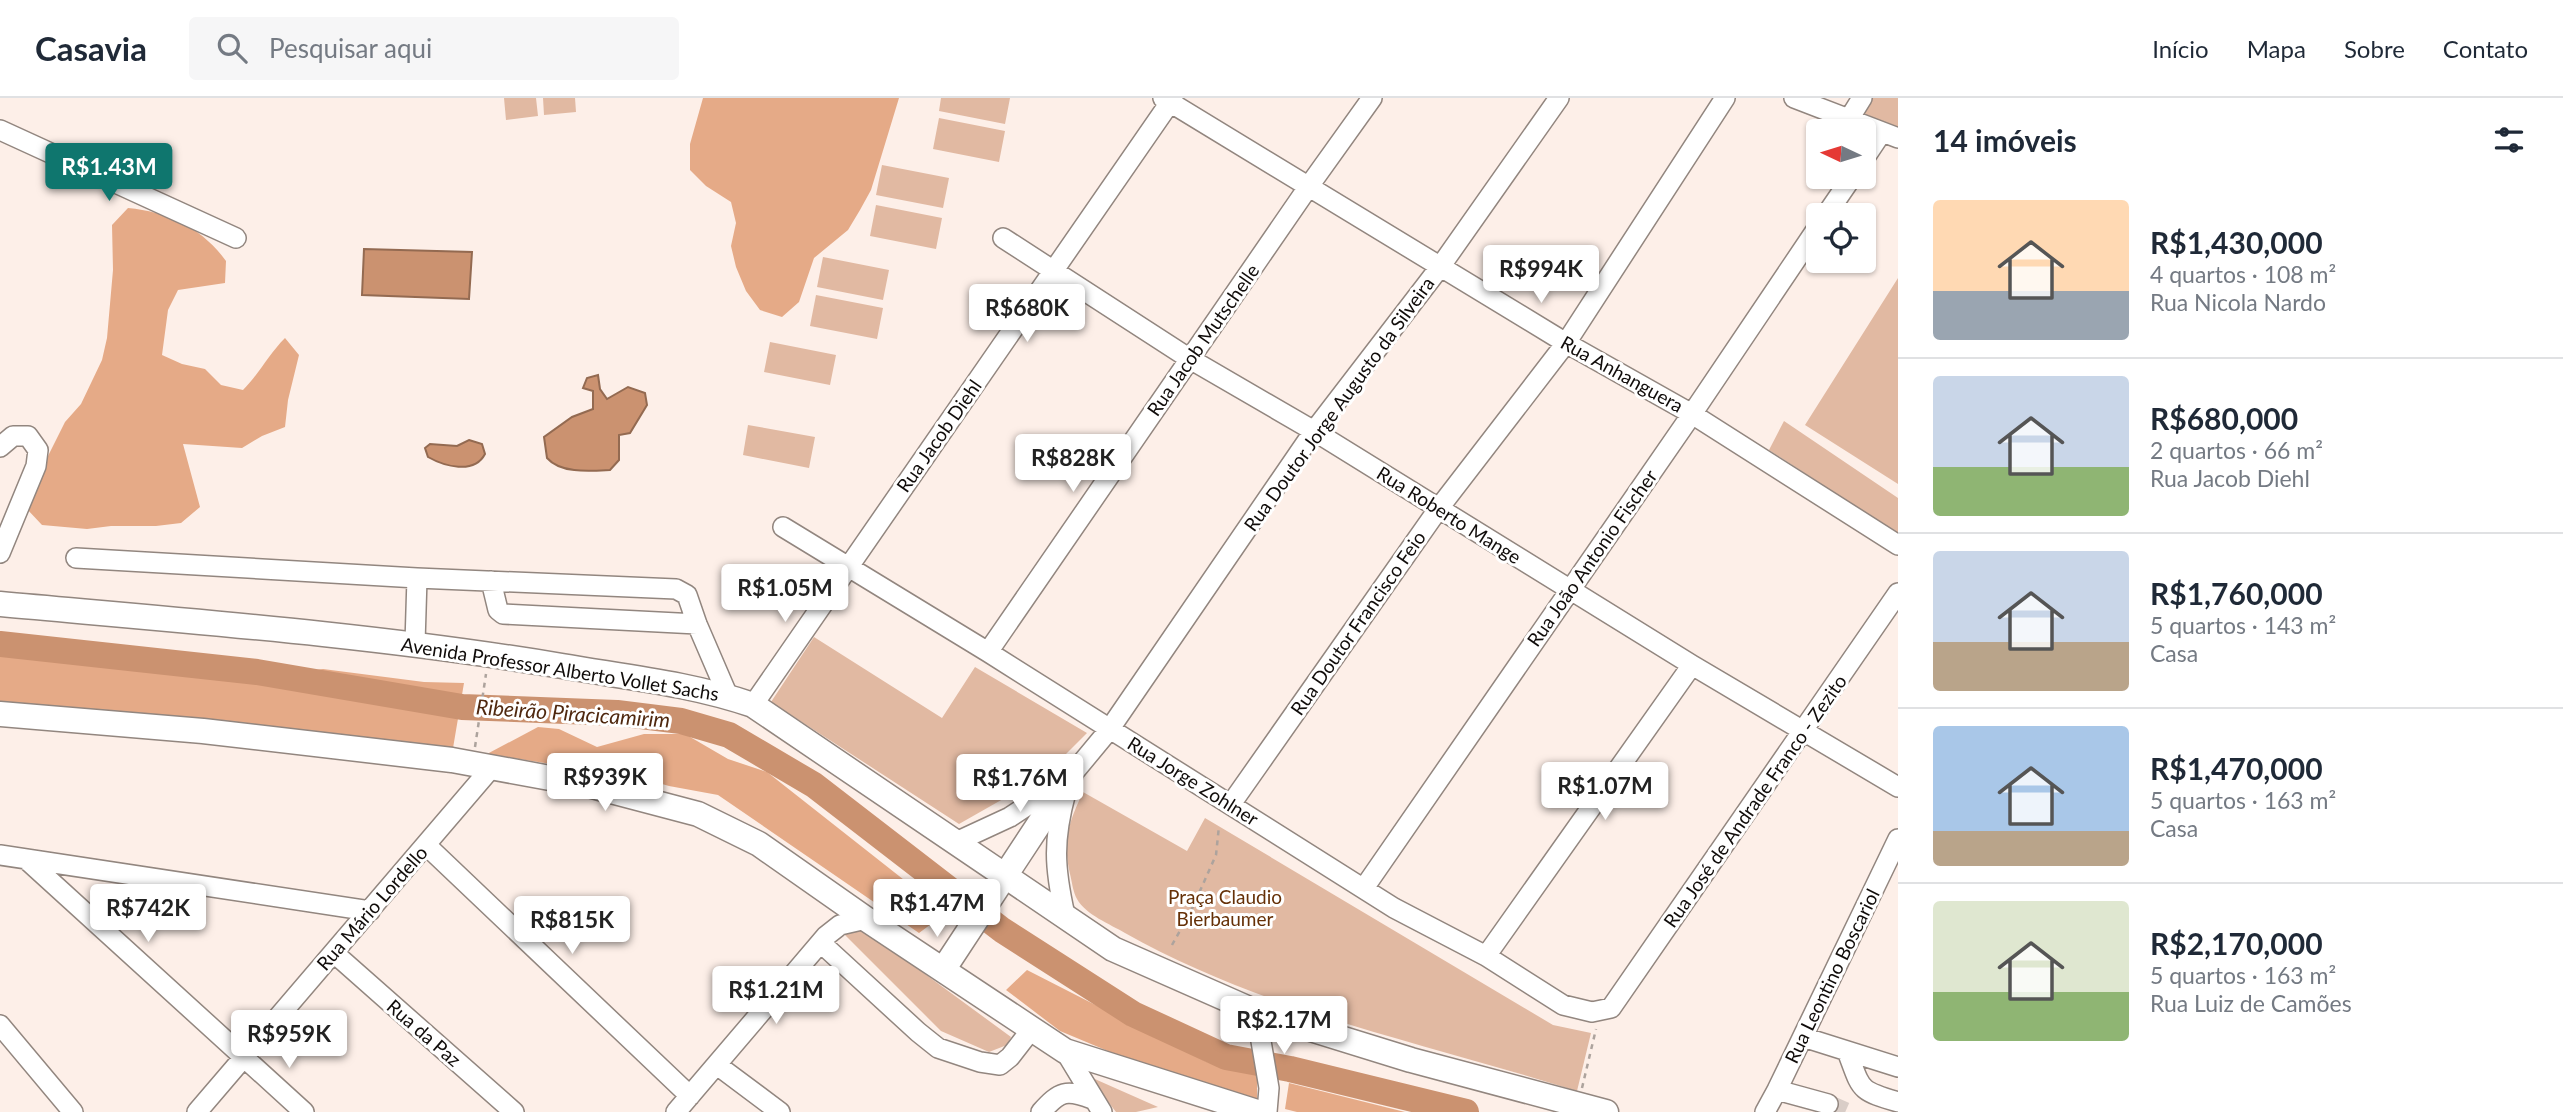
<!DOCTYPE html>
<html lang="pt">
<meta charset="utf-8">
<style>
body{margin:0;font-family:Lato,sans-serif;background:#f6f6f7;color:#1f2937;height:100vh;display:flex;flex-direction:column;font-size:26px;white-space:nowrap}
*{box-sizing:border-box;margin:0}
p{font-size:23px;color:#747a83}
.icon{flex:none;width:38px;height:38px;fill:none;stroke:currentColor;stroke-width:2;stroke-linecap:round;stroke-linejoin:round}
.map{position:relative;flex:1;overflow:hidden}
.panel{display:flex;flex-direction:column;background:#fff;width:665px}
.panel>*{flex:none}
.needle{width:46px;rotate:274deg}
.tools{position:absolute;left:1806px;top:21px;display:grid;gap:14px}
.tools a{display:grid;place-items:center;width:70px;height:70px;border-radius:7px;background:#fff;box-shadow:0 2px 5px #0004;font-size:35px}
.price{position:absolute;translate:-50% -60px;padding:0 16px;border-radius:7px;background:#fff;color:#222;font-size:23px;line-height:46px;filter:drop-shadow(0 2px 4px #0008)}
.price::after{content:'';position:absolute;left:50%;top:42px;width:21px;height:16px;margin-left:-10px;background:inherit;clip-path:polygon(0 0,100% 0,50% 100%)}
.price.on{background:#0f766e;color:#fff}
ul{padding:0;list-style:none}
li{display:flex;align-items:center;gap:21px;height:175px;padding:0 35px}
li+li{border-top:2px solid #e0e1e3}
li span{display:grid;place-items:center;flex:none;width:196px;height:140px;border-radius:7px;color:#555}
li>.icon{margin-inline-start:auto}
span .icon{width:84px;height:84px;fill:#fffc;stroke-width:1}
li b{font-size:30px}
h2{display:flex;justify-content:space-between;align-items:center;height:84px;padding:0 35px;font-size:30px}
header{display:flex;align-items:center;gap:42px;box-sizing:border-box;height:98px;padding:0 35px;background:#fff;border-bottom:2px solid #e0e1e3}
header strong{font-size:33px}
nav{display:flex;gap:38px;margin-inline-start:auto;font-size:24px}
.search{width:490px;height:63px;background:#f6f6f7;display:flex;align-items:center;gap:18px;box-sizing:border-box;padding:0 24px;border-radius:7px;color:#747a83;font-size:26px}
main{display:flex;flex:1;min-height:0}
.map>svg:first-child{display:block}
.green{fill:#e1b9a2}
.forest{fill:#e5aa87}
.water{fill:#cb9270;stroke:#936a51;stroke-width:2}
.lines{fill:none;stroke-linecap:round;stroke-linejoin:round}
.river{stroke:#cb9270;stroke-width:26}
.minor-tunnel{stroke:#d9cdc7;stroke-width:19;stroke-dasharray:19 10;stroke-linecap:butt}
.minor-casing{stroke:#92867f;stroke-width:22}
.major-casing{stroke:#92867f;stroke-width:27}
.path{stroke:#ada39d;stroke-width:2.5;stroke-dasharray:5 5;stroke-linecap:butt}
.minor{stroke:#fff;stroke-width:19}
.major{stroke:#fff;stroke-width:24}
.labels{text-anchor:middle;stroke-width:6;stroke-linejoin:round;paint-order:stroke}
.street-label{font-size:19px;fill:#100c0a;stroke:#fff}
.park-label{font-size:19px;fill:#653007;stroke:#fff}
.water-label{font-size:21px;font-style:italic;fill:#4f280f;stroke:#fff}
</style>
<header>
<strong>Casavia</strong>
<div class="search"><svg class="icon" aria-label="search" viewBox="0 0 24 24"><circle cx="10" cy="10" r="6"/><path d="M15 15l6 6"/></svg>Pesquisar aqui</div>
<nav><a>Início</a><a>Mapa</a><a>Sobre</a><a>Contato</a></nav>
</header>
<main>
<div class="map">
<svg width="1898" height="1014" viewBox="0 0 1898 1014">
<rect width="100%" height="100%" fill="#fdefe8"/>
<path class="green" d="M 504,0 L 536,0 L 538,18 L 506,22 Z
M 543,0 L 575,0 L 576,14 L 544,17 Z
M 941,0 L 1010,0 L 1005,26 L 939,13 Z
M 1868,0 L 1898,0 L 1898,30 L 1859,14 Z
M 939,20 L 1005,33 L 999,64 L 933,51 Z
M 882,67 L 949,80 L 943,110 L 876,97 Z
M 876,107 L 942,120 L 936,151 L 870,138 Z
M 823,159 L 889,172 L 883,202 L 817,189 Z
M 1898,180 L 1898,386 L 1805,327 Z
M 816,197 L 883,210 L 877,241 L 810,228 Z
M 770,244 L 836,257 L 830,287 L 764,274 Z
M 1784,323 L 1898,400 L 1898,436 L 1769,352 Z
M 748,327 L 815,339 L 809,370 L 743,357 Z
M 814,539 L 942,620 L 975,569 L 1087,635 L 1058,664 L 1026,688 L 959,726 L 771,604 Z
M 1083,694 L 1187,753 L 1205,720 L 1553,927 L 1591,935 L 1577,993 C 1425,945 1265,914 1125,835 C 1110,826 1086,817 1077,801 C 1073,794 1072,784 1070,776 C 1062,742 1069,724 1083,694 Z
M 865,832 L 1011,939 L 1007,947 L 989,954 L 941,933 L 843,835 Z
M 1088,978 L 1158,1009 L 1136,1014 L 1116,1014 Z"/>
<path class="forest" d="M 703,0 L 899,0 L 871,92 L 860,112 L 848,132 L 814,160 L 799,204 L 782,219 L 760,212 L 746,193 L 736,169 L 731,148 L 736,125 L 731,104 L 706,88 L 690,72 L 690,46 Z
M 128,110 C 169,114 202,130 226,163 L 225,185 L 178,192 L 168,212 L 162,257 L 182,266 L 205,271 L 221,287 L 243,292 C 259,276 269,256 285,240 L 299,257 L 288,302 L 285,329 L 262,338 L 242,350 L 183,346 L 200,409 L 181,425 L 156,428 L 111,428 L 87,431 L 42,427 L 26,410 L 33,388 L 65,324 L 81,306 L 102,262 L 107,240 L 113,172 L 112,127 Z
M 0,552 L 252,580 L 323,571 L 424,584 L 464,585 L 452,656 L 0,611 Z
M 538,629 L 559,631 L 597,649 L 644,636 L 685,636 L 728,661 L 767,674 L 946,815 L 919,835 L 718,697 L 669,688 L 613,672 L 564,668 L 487,656 Z
M 1027,872 L 1207,964 L 1257,975 L 1257,1005 L 1115,956 L 1060,933 L 1006,892 Z
M 1289,985 L 1405,1014 L 1297,1014 L 1285,1011 Z"/>
<path class="water" d="M 364,151 L 472,154 L 469,201 L 362,197 Z
M 598,277 L 600,291 L 607,301 L 628,289 L 645,295 L 647,307 L 630,335 L 619,337 L 619,362 L 610,372 C 591,373 561,376 547,360 L 544,339 L 572,319 L 593,311 L 593,293 L 583,290 L 587,280 Z
M 469,342 L 482,346 L 485,356 C 474,377 444,368 428,359 L 425,350 L 430,346 L 457,348 Z"/>
<g class="lines">
<path class="river" d="M 0,546 L 257,574 L 462,609 L 617,615 L 681,623 L 729,637 L 814,687 L 1002,832 L 1133,916 L 1226,959 L 1290,971 L 1466,1014"/>
<path class="minor-tunnel" d="M 1828,1006 L 1846,1014"/>
<g class="minor-casing">
<path id="minor" d="M 1163,0 L 1566,245 L 1692,316 L 1898,447
M 1794,0 L 1898,40
M 1849,21 L 1862,0
M 0,32 L 236,140
M 1864,61 L 1882,34
M 1826,117 L 1852,79
M 1003,140 L 1190,261 L 1314,333 L 1692,567 L 1898,689
M 0,349 L 13,338 L 28,338 L 38,352 L 36,368 L 0,455
M 783,429 L 988,554 L 1394,810 L 1486,858 L 1563,907 L 1592,914 L 1611,910 L 1898,495
M 76,460 L 417,480 L 676,491 L 687,497 L 697,526 L 728,598
M 491,483 L 498,512 L 503,516 L 697,526
M 415,545 L 417,480
M 988,554 L 1309,88 L 1372,0
M 753,607 L 1173,0
M 1231,706 L 1439,410 L 1566,245 L 1725,0
M 956,744 L 1010,719 L 1070,679 L 1109,632 L 1314,333 L 1440,169 L 1559,0
M 426,747 L 690,998
M 0,757 L 370,813
M 26,761 L 304,1014
M 1364,790 L 1692,316 L 1818,129
M 1065,817 C 1054,768 1053,742 1066,694
M 821,845 L 918,934 L 938,950 L 980,964 L 1000,967 L 1010,959 L 1031,932
M 334,855 L 514,1014
M 1486,858 L 1692,567
M 1256,914 L 1269,990 L 1267,1014
M 0,927 L 73,1014
M 1803,939 L 1898,969
M 1065,953 L 1102,1014
M 1847,953 C 1862,992 1857,992 1898,1004
M 717,967 L 780,1014
M 1777,992 L 1828,1006
M 197,1014 L 492,669
M 676,1014 L 826,838 L 840,827 L 866,821
M 1041,1014 C 1060,993 1066,991 1092,1001
M 1765,1014 L 1777,992 L 1898,741"/>
</g>
<g class="major-casing">
<path id="major" d="M 0,506 C 188,523 376,537 562,568 C 626,579 692,586 753,607 L 1113,851 L 1256,914 L 1411,962 L 1606,1014
M 0,616 L 203,633 L 452,662 L 588,687 L 698,716 L 759,746 L 866,821 L 1065,953 L 1257,1014
M 943,872 L 1070,679"/>
</g>
<path class="path" d="M 475,649 L 486,576
M 1172,847 L 1191,813 L 1216,757 L 1219,728
M 1582,990 L 1596,931"/>
<use href="#minor" class="minor"/>
<use href="#major" class="major"/>
</g>
<g class="labels">
<g class="street-label">
<text transform="translate(1203 242) rotate(-55)" y="7">Rua Jacob Mutschelle</text>
<text transform="translate(1622 276) rotate(29)" y="7">Rua Anhanguera</text>
<text transform="translate(1339 306) rotate(-54)" y="7">Rua Doutor Jorge Augusto da Silveira</text>
<text transform="translate(939 338) rotate(-55)" y="7">Rua Jacob Diehl</text>
<text transform="translate(1449 417) rotate(32)" y="7">Rua Roberto Mange</text>
<text transform="translate(1592 460) rotate(-55)" y="7">Rua João Antonio Fischer</text>
<text transform="translate(1358 525) rotate(-55)" y="7">Rua Doutor Francisco Feio</text>
<text transform="translate(560 571) rotate(9)" y="7">Avenida Professor Alberto Vollet Sachs</text>
<text transform="translate(1193 683) rotate(32)" y="7">Rua Jorge Zohlner</text>
<text transform="translate(1755 703) rotate(-55)" y="7">Rua José de Andrade Franco - Zezito</text>
<text transform="translate(372 810) rotate(-49)" y="7">Rua Mário Lordello</text>
<text transform="translate(1832 878) rotate(-64)" y="7">Rua Leontino Boscariol</text>
<text transform="translate(424 935) rotate(41)" y="7">Rua da Paz</text>
</g>
<g class="park-label">
<text x="1225" y="806">Praça Claudio<tspan x="1225" dy="22">Bierbaumer</tspan></text>
</g>
<g class="water-label">
<text transform="translate(573 616) rotate(4)" y="7">Ribeirão Piracicamirim</text>
</g>
</g>
</svg>
<div class="tools">
<a><svg class="needle" viewBox="-14 -14 28 28"><path d="M0-13l5 13h-10z" fill="#e53935"/><path d="M0 13l5-13h-10z" fill="#747a83"/></svg></a>
<a><svg class="icon" aria-label="locate" viewBox="0 0 24 24"><circle cx="12" cy="12" r="6"/><path d="M12 2v4M12 18v4M2 12h4M18 12h4"/></svg></a>
</div>
<b class="price on" style="left:109px;top:105px">R$1.43M</b>
<b class="price" style="left:1541px;top:207px">R$994K</b>
<b class="price" style="left:1027px;top:246px">R$680K</b>
<b class="price" style="left:1073px;top:396px">R$828K</b>
<b class="price" style="left:785px;top:526px">R$1.05M</b>
<b class="price" style="left:605px;top:715px">R$939K</b>
<b class="price" style="left:1020px;top:716px">R$1.76M</b>
<b class="price" style="left:1605px;top:724px">R$1.07M</b>
<b class="price" style="left:937px;top:841px">R$1.47M</b>
<b class="price" style="left:148px;top:846px">R$742K</b>
<b class="price" style="left:572px;top:858px">R$815K</b>
<b class="price" style="left:776px;top:928px">R$1.21M</b>
<b class="price" style="left:1284px;top:958px">R$2.17M</b>
<b class="price" style="left:289px;top:972px">R$959K</b>
</div>
<section class="panel">
<h2>14 imóveis<svg class="icon" aria-label="filters" viewBox="0 0 24 24"><path d="M4 7h16M4 17h16"/><circle cx="9" cy="7" r="2"/><circle cx="15" cy="17" r="2"/></svg></h2>
<ul>
<li><span style="background:linear-gradient(#ffd9b3 65%,#9aa5b1 0)"><svg class="icon" aria-label="home" viewBox="0 0 24 24"><path d="M3 11l9-7 9 7M6 9v11h12V9"/></svg></span><div><b>R$1,430,000</b><p>4 quartos · 108 m²</p><p>Rua Nicola Nardo</p></div></li>
<li><span style="background:linear-gradient(#c9d6e8 65%,#8fb573 0)"><svg class="icon" aria-label="home" viewBox="0 0 24 24"><path d="M3 11l9-7 9 7M6 9v11h12V9"/></svg></span><div><b>R$680,000</b><p>2 quartos · 66 m²</p><p>Rua Jacob Diehl</p></div></li>
<li><span style="background:linear-gradient(#c9d6e8 65%,#b9a48a 0)"><svg class="icon" aria-label="home" viewBox="0 0 24 24"><path d="M3 11l9-7 9 7M6 9v11h12V9"/></svg></span><div><b>R$1,760,000</b><p>5 quartos · 143 m²</p><p>Casa</p></div></li>
<li><span style="background:linear-gradient(#a9c7e8 75%,#b9a48a 0)"><svg class="icon" aria-label="home" viewBox="0 0 24 24"><path d="M3 11l9-7 9 7M6 9v11h12V9"/></svg></span><div><b>R$1,470,000</b><p>5 quartos · 163 m²</p><p>Casa</p></div></li>
<li><span style="background:linear-gradient(#dfe7d0 65%,#8fb573 0)"><svg class="icon" aria-label="home" viewBox="0 0 24 24"><path d="M3 11l9-7 9 7M6 9v11h12V9"/></svg></span><div><b>R$2,170,000</b><p>5 quartos · 163 m²</p><p>Rua Luiz de Camões</p></div></li>
</ul>
</section>
</main>
